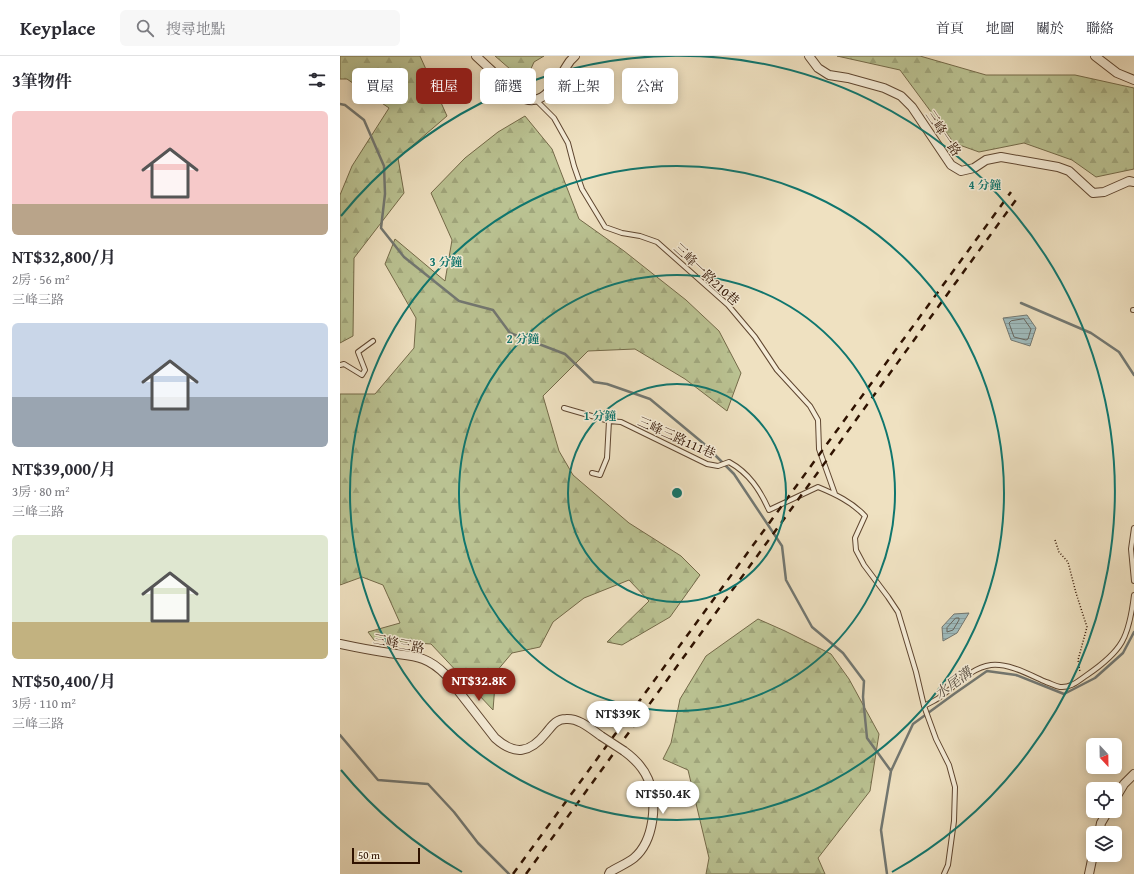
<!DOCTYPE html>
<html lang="zh-TW">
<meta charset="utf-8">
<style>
body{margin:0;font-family:"Gentium Book Plus","Noto Serif TC",serif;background:#f7f7f7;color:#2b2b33;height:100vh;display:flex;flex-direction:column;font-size:15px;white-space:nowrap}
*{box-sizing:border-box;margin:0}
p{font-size:13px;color:#7c7c81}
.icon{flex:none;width:22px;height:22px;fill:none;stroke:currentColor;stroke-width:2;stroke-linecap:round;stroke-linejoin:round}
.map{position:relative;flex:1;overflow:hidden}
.side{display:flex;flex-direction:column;background:#fff;width:340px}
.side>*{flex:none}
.hud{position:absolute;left:12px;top:12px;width:380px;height:36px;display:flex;gap:8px}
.needle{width:26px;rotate:158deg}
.fabs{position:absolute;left:746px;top:682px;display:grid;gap:8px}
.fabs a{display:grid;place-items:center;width:36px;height:36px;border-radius:6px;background:#fff;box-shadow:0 2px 10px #0003;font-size:20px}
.scale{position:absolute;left:12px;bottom:10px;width:68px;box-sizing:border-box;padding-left:4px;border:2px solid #2f1200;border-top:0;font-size:11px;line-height:14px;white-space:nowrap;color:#2f1200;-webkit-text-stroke:3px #f5ecd7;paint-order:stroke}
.price{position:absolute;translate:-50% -34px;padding:0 9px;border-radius:14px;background:#fff;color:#222;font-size:13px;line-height:26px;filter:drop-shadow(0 1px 2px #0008)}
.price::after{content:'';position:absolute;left:50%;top:24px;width:12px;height:9px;margin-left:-6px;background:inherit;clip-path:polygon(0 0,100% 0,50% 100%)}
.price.active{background:#8f2418;color:#fff}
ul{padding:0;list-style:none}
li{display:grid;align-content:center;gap:8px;height:212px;padding:0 12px}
li span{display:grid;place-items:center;height:124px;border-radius:6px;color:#555}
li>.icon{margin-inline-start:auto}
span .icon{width:72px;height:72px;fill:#fffc;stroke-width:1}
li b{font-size:17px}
h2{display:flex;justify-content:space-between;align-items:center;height:48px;padding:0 12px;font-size:17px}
.tag{padding:0 14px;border-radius:6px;background:#fff;box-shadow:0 2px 10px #0003;font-size:14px;line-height:36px}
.tag.active{background:#8f2418;color:#fff}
header{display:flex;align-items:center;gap:24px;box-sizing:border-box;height:56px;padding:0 20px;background:#fff;border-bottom:1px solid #e1e1e2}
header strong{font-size:19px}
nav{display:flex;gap:22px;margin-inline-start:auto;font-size:14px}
.search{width:280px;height:36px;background:#f7f7f7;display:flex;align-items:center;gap:10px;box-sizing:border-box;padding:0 14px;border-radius:6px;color:#7c7c81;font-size:15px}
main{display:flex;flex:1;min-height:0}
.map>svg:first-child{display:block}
.forest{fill:url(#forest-firs);stroke:#746a49}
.water{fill:url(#water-rules);stroke:#727771}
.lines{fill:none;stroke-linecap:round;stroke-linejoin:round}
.shore{stroke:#67665e;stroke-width:1}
.stream{stroke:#727771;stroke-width:2.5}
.lane-casing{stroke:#5f4630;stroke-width:6}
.street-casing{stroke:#5f4630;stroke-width:10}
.path{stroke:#2f1200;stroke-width:1.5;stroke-dasharray:1 2;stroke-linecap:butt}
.lane{stroke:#f5ecd7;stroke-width:4}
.street{stroke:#f5ecd7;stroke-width:8}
.rail{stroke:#2f1200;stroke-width:2.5;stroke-dasharray:7 7;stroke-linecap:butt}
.street-bridge-casing{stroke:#5f4630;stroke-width:10;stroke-linecap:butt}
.street-bridge{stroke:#f5ecd7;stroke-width:8}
.ring{fill:none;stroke:#0f766e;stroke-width:2}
.labels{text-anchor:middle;stroke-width:3;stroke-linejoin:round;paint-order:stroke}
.street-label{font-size:13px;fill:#2f1200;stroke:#f5ecd7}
.water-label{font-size:14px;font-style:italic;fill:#564d42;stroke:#f5ecd7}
.centre{fill:#0f766e;stroke:#f5ecd7;stroke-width:2}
.ring-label{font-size:12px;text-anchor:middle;font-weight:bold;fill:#0f766e;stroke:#f5ecd7;stroke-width:3;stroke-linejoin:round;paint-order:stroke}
</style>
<header>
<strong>Keyplace</strong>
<div class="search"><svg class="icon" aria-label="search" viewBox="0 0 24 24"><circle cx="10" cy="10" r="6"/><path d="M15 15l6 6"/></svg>搜尋地點</div>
<nav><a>首頁</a><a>地圖</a><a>關於</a><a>聯絡</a></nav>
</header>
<main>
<section class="side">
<h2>3筆物件<svg class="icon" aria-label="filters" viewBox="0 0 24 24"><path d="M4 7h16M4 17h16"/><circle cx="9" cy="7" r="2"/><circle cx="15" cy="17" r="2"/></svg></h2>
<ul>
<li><span style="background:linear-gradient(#f6c9c9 75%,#b9a48a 0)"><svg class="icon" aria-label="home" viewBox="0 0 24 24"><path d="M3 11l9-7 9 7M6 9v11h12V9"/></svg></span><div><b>NT$32,800/月</b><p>2房 · 56 m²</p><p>三峰三路</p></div></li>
<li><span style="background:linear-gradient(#c9d6e8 60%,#9aa5b1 0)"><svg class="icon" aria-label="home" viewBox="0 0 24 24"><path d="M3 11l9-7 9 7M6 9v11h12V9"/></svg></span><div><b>NT$39,000/月</b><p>3房 · 80 m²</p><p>三峰三路</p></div></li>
<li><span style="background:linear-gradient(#dfe7d0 70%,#c2b280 0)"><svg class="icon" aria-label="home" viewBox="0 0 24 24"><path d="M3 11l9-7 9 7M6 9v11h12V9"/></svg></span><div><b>NT$50,400/月</b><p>3房 · 110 m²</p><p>三峰三路</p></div></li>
</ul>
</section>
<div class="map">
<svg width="794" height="818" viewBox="0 0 794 818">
<defs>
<pattern id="forest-firs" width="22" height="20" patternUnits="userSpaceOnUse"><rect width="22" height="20" fill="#bac292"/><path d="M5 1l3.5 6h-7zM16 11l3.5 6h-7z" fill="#a0a67c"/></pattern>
<pattern id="water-rules" width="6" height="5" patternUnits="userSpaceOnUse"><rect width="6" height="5" fill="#9fbbbd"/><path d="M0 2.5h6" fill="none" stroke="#89a0a1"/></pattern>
</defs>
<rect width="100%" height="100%" fill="#efe1c1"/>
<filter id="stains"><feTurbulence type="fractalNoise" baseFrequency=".005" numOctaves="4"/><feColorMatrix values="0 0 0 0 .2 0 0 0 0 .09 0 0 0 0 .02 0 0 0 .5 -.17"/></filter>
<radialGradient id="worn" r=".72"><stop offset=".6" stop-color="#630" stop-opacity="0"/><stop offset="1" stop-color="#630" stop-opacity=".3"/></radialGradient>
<path class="forest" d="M 0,0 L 80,0 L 107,60 L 58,102 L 64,137 L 14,202 L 13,280 L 0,287 L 0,139 L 12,110 L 49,52 L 7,23 L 0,23 Z
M 155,0 L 204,0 L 194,6 L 185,26 Z
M 497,0 L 580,0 L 646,19 L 735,19 L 794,32 L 794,113 L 756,121 L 732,104 L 684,87 L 639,96 L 614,87 L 560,14 Z
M 185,60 L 212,93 L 239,163 L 284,195 L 346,244 L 379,275 L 401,317 L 387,355 L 345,323 L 295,293 L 248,295 L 203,340 L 219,395 L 233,419 L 289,467 L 341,500 L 360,519 L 330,561 L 282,589 L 267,586 L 309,545 L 289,524 L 244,542 L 213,566 L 200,591 L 172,597 L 156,616 L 153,654 L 91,588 L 34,584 L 28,576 L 60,567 L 43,529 L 22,521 L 0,529 L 0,338 L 35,338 L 74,292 L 76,262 L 45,208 L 55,183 L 105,225 L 112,184 L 91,137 L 125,102 L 158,76 Z
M 418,563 L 445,575 L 491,598 L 509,623 L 539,678 L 530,735 L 478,802 L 485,818 L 366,818 L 369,802 L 348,714 L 323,703 L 331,687 L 340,643 L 366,600 Z"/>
<path class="water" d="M 687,259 L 696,272 L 690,290 L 671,284 L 663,262 Z
M 629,557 L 617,577 L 603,585 L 602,571 L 614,558 Z"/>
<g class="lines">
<path class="shore" d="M 684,263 L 691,273 L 688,283 L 686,284 L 674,281 L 669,267 L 671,265 Z
M 616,562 L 619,562 L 619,564 L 613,574 L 607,576 L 607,572 Z"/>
<path class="stream" d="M 0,48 L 5,49 L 24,64 L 44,110 L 45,138 L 41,172 L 64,201 L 119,245 L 153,254 L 170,277 L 225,298 L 254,326 L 267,328 L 310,343 L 363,387 L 394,418 L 442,490 L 446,524 L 472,571 L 503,597 L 524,625 L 523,641 L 527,682 L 551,715
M 681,247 L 751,277 L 779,296 L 794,319
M 0,679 L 38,724 L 88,728 L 114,756 L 138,787 L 169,818
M 547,818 L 541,774 L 551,715 L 573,668 L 614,638 L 647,615 L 676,619 L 724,638 L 755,622 L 783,597 L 794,576"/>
<g class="lane-casing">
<path id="lane" d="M 197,45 L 214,62 L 228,87 L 234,110 L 242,133 L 265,171 L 282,177 L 300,180 L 317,186 L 388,249 L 415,281 L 437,314 L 470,350 L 478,364 L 479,393 L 495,438
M 793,254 L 794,254
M 0,309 L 4,308 L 22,319 L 25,314 L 18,296 L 33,285
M 224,352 L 269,365 L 281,366 L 367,408 L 378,410 L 389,406 C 409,417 420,434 429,454 L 478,431 C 495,438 512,446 525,460 L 515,482 L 516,494 L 524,509 L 548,541 L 558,556 L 576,616 L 584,650 L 596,683 L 609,709 L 615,731 L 614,765 L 608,809 L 604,818
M 252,417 L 260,419 L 267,402 L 269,365
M 794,472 L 791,493 L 794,525
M 584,650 C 589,647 595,645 600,641 C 616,630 630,612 651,609 C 669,607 690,619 706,626 C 710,627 715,630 720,631 C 731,632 738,625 747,619 C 782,595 789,582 794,539"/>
</g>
<g class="street-casing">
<path id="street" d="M 136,0 L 179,40 C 204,56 218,22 230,5 L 235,0
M 469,0 L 478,12 L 489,19 L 508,22 L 544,32 L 561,40 L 572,51 L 611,109 L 621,115 L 634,112 L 646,104 L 661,101 L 718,111 L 729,115 L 753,137 L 764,136 L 789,125 L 794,126
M 755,0 L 777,17 L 794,24
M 0,588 C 14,591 29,594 43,596 C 71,601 84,597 106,619 L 155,682 C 175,700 190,697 206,677 C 212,670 216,663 226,663 C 239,662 251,673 261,680
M 775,743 L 784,728 L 794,718
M 759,777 L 761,767 L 768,755
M 269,818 L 270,816 C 278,811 288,807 294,802 C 314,785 318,746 308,723 C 303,711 295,703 284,695
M 749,818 L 753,799"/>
</g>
<path class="path" d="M 715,484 L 719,496 L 728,506 L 736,537 L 747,571 L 738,604 L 740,616"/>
<use href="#lane" class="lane"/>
<use href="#street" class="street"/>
<path class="rail" d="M 173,818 L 671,136
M 186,818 L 678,141"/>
<g class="street-bridge-casing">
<path id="street-bridge" d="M 261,680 L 284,695"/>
</g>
<use href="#street-bridge" class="street-bridge"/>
</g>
<g class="ring">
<circle cx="337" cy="437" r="109"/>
<circle cx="337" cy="437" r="218"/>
<circle cx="337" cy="437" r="327"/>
<path d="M122 816A436 436 0 0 1 1 714M1 160A436 436 0 1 1 552 816"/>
</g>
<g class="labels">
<g class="street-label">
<text transform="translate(604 77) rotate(56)" y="5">三峰一路</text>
<text transform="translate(367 218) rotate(43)" y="5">三峰一路210巷</text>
<text transform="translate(337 381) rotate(24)" y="5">三峰三路111巷</text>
<text transform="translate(59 587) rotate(11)" y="5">三峰三路</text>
</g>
<g class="water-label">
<text transform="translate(613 627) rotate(-36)" y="5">水尾溝</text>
</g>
</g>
<circle cx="337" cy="437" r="6" class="centre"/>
<g class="ring-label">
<text x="645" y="133">4 分鐘</text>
<text x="106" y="210">3 分鐘</text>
<text x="183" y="287">2 分鐘</text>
<text x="260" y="364">1 分鐘</text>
</g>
<rect width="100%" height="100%" filter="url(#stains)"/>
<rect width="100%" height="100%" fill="url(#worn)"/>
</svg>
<div class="fabs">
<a><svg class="needle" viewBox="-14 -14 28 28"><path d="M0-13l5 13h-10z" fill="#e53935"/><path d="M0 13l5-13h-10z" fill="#7c7c81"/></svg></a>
<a><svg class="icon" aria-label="locate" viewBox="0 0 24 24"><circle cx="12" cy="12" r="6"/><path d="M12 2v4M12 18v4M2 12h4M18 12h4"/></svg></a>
<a><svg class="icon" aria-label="layers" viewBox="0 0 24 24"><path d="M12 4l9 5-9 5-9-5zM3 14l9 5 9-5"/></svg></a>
</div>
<div class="scale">50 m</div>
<b class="price active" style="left:139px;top:646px">NT$32.8K</b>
<b class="price" style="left:278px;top:679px">NT$39K</b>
<b class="price" style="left:323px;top:759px">NT$50.4K</b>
<div class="hud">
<a class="tag">買屋</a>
<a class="tag active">租屋</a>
<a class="tag">篩選</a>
<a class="tag">新上架</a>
<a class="tag">公寓</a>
</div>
</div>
</main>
